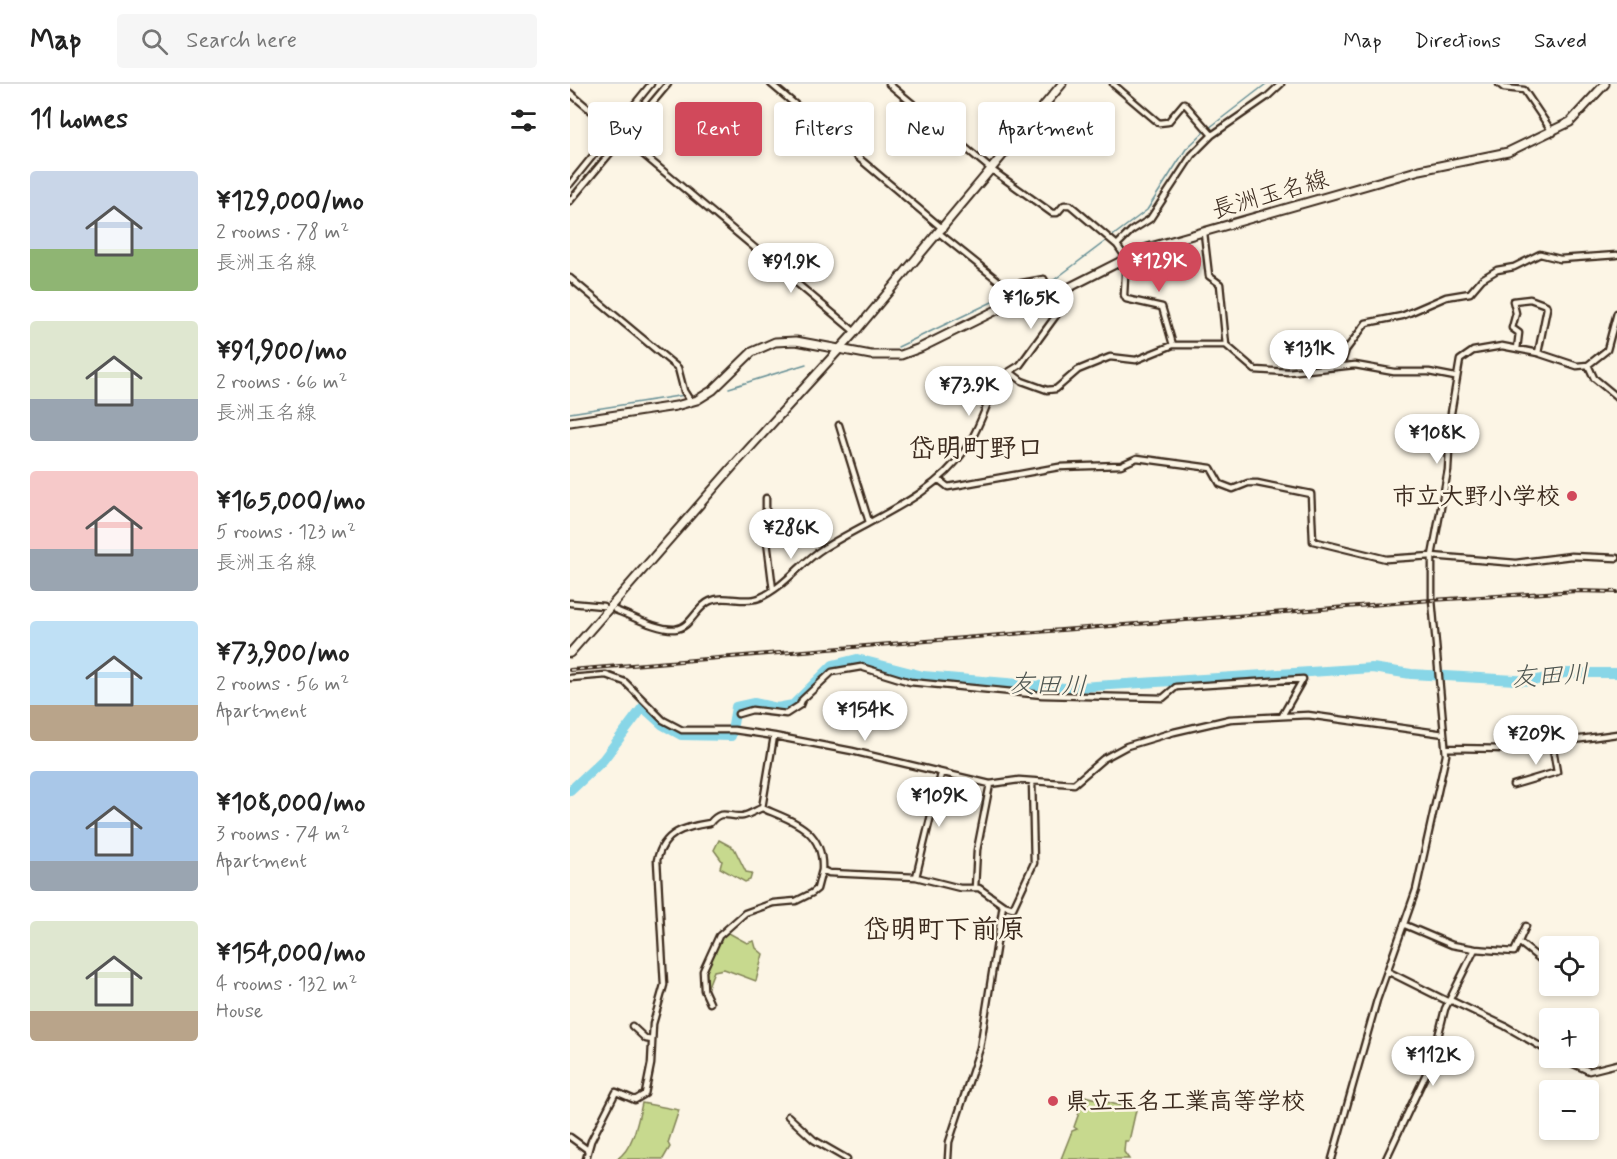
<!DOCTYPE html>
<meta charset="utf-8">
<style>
body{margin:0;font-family:Mynerve,"Klee One",sans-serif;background:#f6f6f6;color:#222;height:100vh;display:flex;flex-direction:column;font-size:22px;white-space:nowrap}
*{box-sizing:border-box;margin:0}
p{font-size:20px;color:#767676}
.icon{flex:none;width:33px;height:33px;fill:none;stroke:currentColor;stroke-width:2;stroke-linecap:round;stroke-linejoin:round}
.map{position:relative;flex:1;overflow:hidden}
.drawer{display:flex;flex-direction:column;background:#fff;width:570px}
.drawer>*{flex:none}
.hud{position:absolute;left:18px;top:18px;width:570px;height:54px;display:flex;gap:12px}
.buttons{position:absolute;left:969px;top:852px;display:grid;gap:12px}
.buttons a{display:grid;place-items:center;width:60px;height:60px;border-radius:6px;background:#fff;box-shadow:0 3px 9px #0003;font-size:30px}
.price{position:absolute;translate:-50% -51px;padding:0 14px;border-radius:21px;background:#fff;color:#222;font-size:20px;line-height:39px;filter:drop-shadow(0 2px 3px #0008)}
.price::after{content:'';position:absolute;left:50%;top:36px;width:18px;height:14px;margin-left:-9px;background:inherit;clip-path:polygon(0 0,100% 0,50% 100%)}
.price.on{background:#d1495b;color:#fff}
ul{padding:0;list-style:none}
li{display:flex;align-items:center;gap:18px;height:150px;padding:0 30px}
li span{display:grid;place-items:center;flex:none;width:168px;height:120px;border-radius:6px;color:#555}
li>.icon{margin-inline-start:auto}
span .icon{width:72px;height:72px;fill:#fffc;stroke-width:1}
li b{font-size:26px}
h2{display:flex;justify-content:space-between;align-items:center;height:72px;padding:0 30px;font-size:26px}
.pill{padding:0 21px;border-radius:6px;background:#fff;box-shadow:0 3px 9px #0003;font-size:21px;line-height:54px}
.pill.on{background:#d1495b;color:#fff}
header{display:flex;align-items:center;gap:36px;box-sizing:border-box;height:84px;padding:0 30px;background:#fff;border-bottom:2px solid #e0e0e0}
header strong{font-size:28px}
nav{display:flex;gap:33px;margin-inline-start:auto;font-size:21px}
.search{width:420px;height:54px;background:#f6f6f6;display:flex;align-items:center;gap:15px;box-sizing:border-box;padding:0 21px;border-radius:6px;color:#767676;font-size:22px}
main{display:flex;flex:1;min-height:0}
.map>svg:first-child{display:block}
.green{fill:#c7d98e;stroke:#818256;stroke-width:1.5}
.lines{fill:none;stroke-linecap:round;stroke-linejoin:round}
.stream{stroke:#699197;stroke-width:1.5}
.river{stroke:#88d6e7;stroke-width:10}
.street-casing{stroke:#3b2a1e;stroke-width:9}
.secondary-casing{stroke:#3b2a1e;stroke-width:11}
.street{stroke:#fcf5e5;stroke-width:4.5}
.secondary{stroke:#fcf5e5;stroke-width:7}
.rail-casing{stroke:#3b2a1e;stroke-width:4}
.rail{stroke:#fcf5e5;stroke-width:1.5;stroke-dasharray:4.5;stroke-linecap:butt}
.poi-dot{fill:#d1495b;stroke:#fcf5e5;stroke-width:2}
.labels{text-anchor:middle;stroke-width:5;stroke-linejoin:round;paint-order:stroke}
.street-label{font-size:24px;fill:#3b2a1e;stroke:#fcf5e5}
.poi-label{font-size:24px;font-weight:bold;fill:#3b2a1e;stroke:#fcf5e5;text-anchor:end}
.water-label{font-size:26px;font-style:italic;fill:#4e5550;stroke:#fcf5e5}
.quarter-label{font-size:27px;font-weight:bold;fill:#3b2a1e;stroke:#fcf5e5}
</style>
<header>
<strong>Map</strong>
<div class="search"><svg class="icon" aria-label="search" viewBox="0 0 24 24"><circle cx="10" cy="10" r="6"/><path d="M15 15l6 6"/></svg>Search here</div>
<nav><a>Map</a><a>Directions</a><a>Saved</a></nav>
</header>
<main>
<section class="drawer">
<h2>11 homes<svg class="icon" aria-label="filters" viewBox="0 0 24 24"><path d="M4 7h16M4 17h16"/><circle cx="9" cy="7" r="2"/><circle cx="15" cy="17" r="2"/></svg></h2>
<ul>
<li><span style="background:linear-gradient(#c9d6e8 65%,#8fb573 0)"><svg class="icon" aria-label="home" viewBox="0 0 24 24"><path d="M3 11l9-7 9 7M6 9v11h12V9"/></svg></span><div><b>¥129,000/mo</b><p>2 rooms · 78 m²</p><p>長洲玉名線</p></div></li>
<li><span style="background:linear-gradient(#dfe7d0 65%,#9aa5b1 0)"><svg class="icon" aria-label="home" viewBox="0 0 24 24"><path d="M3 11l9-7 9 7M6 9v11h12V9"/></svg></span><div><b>¥91,900/mo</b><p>2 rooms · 66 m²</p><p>長洲玉名線</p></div></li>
<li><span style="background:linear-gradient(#f6c9c9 65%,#9aa5b1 0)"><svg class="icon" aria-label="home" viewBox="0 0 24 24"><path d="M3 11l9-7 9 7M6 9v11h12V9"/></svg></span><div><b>¥165,000/mo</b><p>5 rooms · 123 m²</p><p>長洲玉名線</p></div></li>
<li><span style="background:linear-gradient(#bfe0f5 70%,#b9a48a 0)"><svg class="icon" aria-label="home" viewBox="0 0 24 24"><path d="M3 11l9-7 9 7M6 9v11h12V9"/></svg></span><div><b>¥73,900/mo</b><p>2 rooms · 56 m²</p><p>Apartment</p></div></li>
<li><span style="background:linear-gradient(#a9c7e8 75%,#9aa5b1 0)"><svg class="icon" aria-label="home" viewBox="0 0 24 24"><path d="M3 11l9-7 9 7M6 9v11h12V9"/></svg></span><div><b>¥108,000/mo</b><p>3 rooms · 74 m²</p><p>Apartment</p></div></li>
<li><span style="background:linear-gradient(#dfe7d0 75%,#b9a48a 0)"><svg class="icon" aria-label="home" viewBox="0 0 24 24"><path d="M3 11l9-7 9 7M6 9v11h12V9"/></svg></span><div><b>¥154,000/mo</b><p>4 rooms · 132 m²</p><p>House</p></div></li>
</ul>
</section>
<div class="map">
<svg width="1047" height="1075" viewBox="0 0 1047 1075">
<rect width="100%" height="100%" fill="#fcf5e5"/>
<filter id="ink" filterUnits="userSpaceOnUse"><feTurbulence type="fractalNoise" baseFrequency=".0167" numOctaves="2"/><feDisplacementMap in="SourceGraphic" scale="12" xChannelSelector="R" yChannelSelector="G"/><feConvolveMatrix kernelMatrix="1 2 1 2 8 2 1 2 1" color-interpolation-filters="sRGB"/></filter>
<g filter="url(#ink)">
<path class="green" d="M 149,756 L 164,764 L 176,788 L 182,789 L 180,796 L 175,798 L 150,784 L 152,777 L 144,766 Z
M 157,848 L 177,859 L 184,857 L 186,864 L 193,870 L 186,897 L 154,885 L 144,887 L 137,905 L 141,919 C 131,895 135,890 144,867 C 147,858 148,853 157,848 Z
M 515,1012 L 566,1026 L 559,1057 L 555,1057 L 554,1068 L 559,1075 L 491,1075 L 502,1047 L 507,1045 L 504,1043 Z
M 72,1019 L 109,1026 L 98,1059 L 100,1063 L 93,1075 L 47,1075 C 63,1065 68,1037 72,1019 Z"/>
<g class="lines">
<path class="stream" d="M 639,44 L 696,0
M 328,263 L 443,208 L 484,196 L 577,126 L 616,65 L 635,47
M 159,304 L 236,280
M 0,329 L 115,311"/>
<path class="river" d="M 0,707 L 33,676 L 73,623 L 93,641 L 111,651 L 161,652 L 166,623 L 184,619 L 207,624 L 223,621 L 263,581 L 287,575 L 353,592 L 495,604 L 802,584 L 841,590 L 963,597 L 995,589 L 1047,589"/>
<g class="street-casing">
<path id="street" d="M 201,0 L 373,145
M 319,0 L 422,86 L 482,129 L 487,129 L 494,121 L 500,121 L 547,161 L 556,174 L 554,211 L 556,215 L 592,223 L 603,261
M 543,0 L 589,39 L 598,38 L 614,19 L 642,51
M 929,0 L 934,4 L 954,6 L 983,49
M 0,9 L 285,248
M 0,100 L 81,0
M 0,117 L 98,0
M 369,149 L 435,202 L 474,195 L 479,207
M 634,149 L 639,192 L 650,200 L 656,261
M 547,161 L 561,147 L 580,135 L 622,71 L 642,51 L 697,13 L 711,0
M 0,194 L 108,284 L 114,307 L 121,318
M 947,265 L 949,249 L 942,244 L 946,229 L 943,217 L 960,215 L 976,221 L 977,224 L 968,269
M 771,281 L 776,266 L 796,239 L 832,232 L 876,213 L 900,209 L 912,195 L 927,186 L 944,183 L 970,170 L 990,175 L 1047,171
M 1018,281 L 1024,294 L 1047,313
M 440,288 L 452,297 L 477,306 L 486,305 L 508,286 L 540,273 L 566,276 L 603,261 L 656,261 L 685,286 L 718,288 L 785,281 L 824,288 L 859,288 L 885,293
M 269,341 L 299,438
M 369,396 L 378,403 L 489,383 L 551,381 L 567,374 L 641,384 L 650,400 L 663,405 L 678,399 L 687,399 L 741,410 L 743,457 L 816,475 L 862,472 L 946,479 L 1001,472 L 1047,474
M 196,414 L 196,449 L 203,506
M 0,519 L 33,522
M 45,526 C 62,532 87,546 105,545 C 121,544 126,523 140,517 C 156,510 173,520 189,514 C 215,503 231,478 254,464 C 302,434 362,414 395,366 C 409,346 416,321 426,300 L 432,292 L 450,281 L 493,222 L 487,206
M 0,594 L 36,591 L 55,598 L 93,636 L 112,646 L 164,646 L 204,652 L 282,667 L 420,700 L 449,696 L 504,700 L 533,675 L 557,662 L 604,648 L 660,635 L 738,631 L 874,650
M 168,630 L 182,626 L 216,630 L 230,621 L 232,616 L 262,588 L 291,583 L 340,598 L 472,611 L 593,614 L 606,603 L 733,595 L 712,632
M 877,664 L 939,665 L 1047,650
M 943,701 L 987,688 L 982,659
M 192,724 L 204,652
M 346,793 L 371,690
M 405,804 L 407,766 L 420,700
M 950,859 L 980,883
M 905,865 L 944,868 L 956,842
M 817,887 L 879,918
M 880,916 L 935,942 L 980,968
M 140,919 L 134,906 L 133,887 L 149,852 L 175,829 L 203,819 L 226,817 L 242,809 L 247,805 L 252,786
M 62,942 L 76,955 L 82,956
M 990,974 L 1019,987 L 1047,980
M 218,1032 L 244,1056 L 277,1075
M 0,1053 L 18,1066
M 16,1075 L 21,1057 L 46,1008 L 65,1016 L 75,1010 L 81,980 L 83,940 L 94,901 L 87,776 C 94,748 114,743 140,739 C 152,724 158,734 173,732 C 179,731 186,726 192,724 C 222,737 254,745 252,786 L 259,789 L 346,793 L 390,804 L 409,804 L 433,821 L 443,824 L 464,779 L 462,697
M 378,1075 L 379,1058 L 410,964 L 433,821
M 762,1075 L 807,916 L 846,806 L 876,671 L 862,516 L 862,472 L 878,386 L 881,329 L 890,276 L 903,267 L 932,262 L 968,269 L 1007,282 L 1018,281 L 1037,266 L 1047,229
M 816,1075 L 862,977 L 875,925 L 905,865 L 882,861 L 835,841"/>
</g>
<g class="secondary-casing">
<path id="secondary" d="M 0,338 L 106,322 L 127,316 L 143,306 L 182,268 L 205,258 L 226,257 L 301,271 L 331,271 L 350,264 L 445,217 L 466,208 L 500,203 L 577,164 L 850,86 L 938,68 L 1000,38 L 1035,0
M 0,569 L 165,380 L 285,248 L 492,0"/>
</g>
<use href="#street" class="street"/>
<use href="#secondary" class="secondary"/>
<g class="rail-casing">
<path id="rail" d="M 0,586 L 862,516 L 1007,507 L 1047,508"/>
</g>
<use href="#rail" class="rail"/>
</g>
</g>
<g class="poi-dot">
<circle cx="1002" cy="412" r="6"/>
<circle cx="483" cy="1017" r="6"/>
</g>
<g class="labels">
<g class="street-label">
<text transform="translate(700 110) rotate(-16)" y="8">長洲玉名線</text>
</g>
<g class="poi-label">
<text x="990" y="420">市立大野小学校</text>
<text x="495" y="1025" text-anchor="start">県立玉名工業高等学校</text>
</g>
<g class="water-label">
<text transform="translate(980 591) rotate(-3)" y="9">友田川</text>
<text transform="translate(478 600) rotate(2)" y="9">友田川</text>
</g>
<g class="quarter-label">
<text x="406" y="373">岱明町野口</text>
<text x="374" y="854">岱明町下前原</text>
</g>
</g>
</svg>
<div class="buttons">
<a><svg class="icon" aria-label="locate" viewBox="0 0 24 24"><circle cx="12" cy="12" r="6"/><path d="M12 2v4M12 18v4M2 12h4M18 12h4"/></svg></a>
<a>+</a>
<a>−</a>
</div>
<b class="price on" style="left:589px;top:209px">¥129K</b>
<b class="price" style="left:221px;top:210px">¥91.9K</b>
<b class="price" style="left:461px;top:246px">¥165K</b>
<b class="price" style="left:739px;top:297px">¥131K</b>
<b class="price" style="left:399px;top:333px">¥73.9K</b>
<b class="price" style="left:867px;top:381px">¥108K</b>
<b class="price" style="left:221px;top:476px">¥286K</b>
<b class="price" style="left:295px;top:658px">¥154K</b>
<b class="price" style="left:966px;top:682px">¥209K</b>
<b class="price" style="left:369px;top:744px">¥109K</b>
<b class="price" style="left:863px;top:1003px">¥112K</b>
<div class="hud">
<a class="pill">Buy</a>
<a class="pill on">Rent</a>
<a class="pill">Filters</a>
<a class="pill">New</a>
<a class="pill">Apartment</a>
</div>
</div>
</main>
